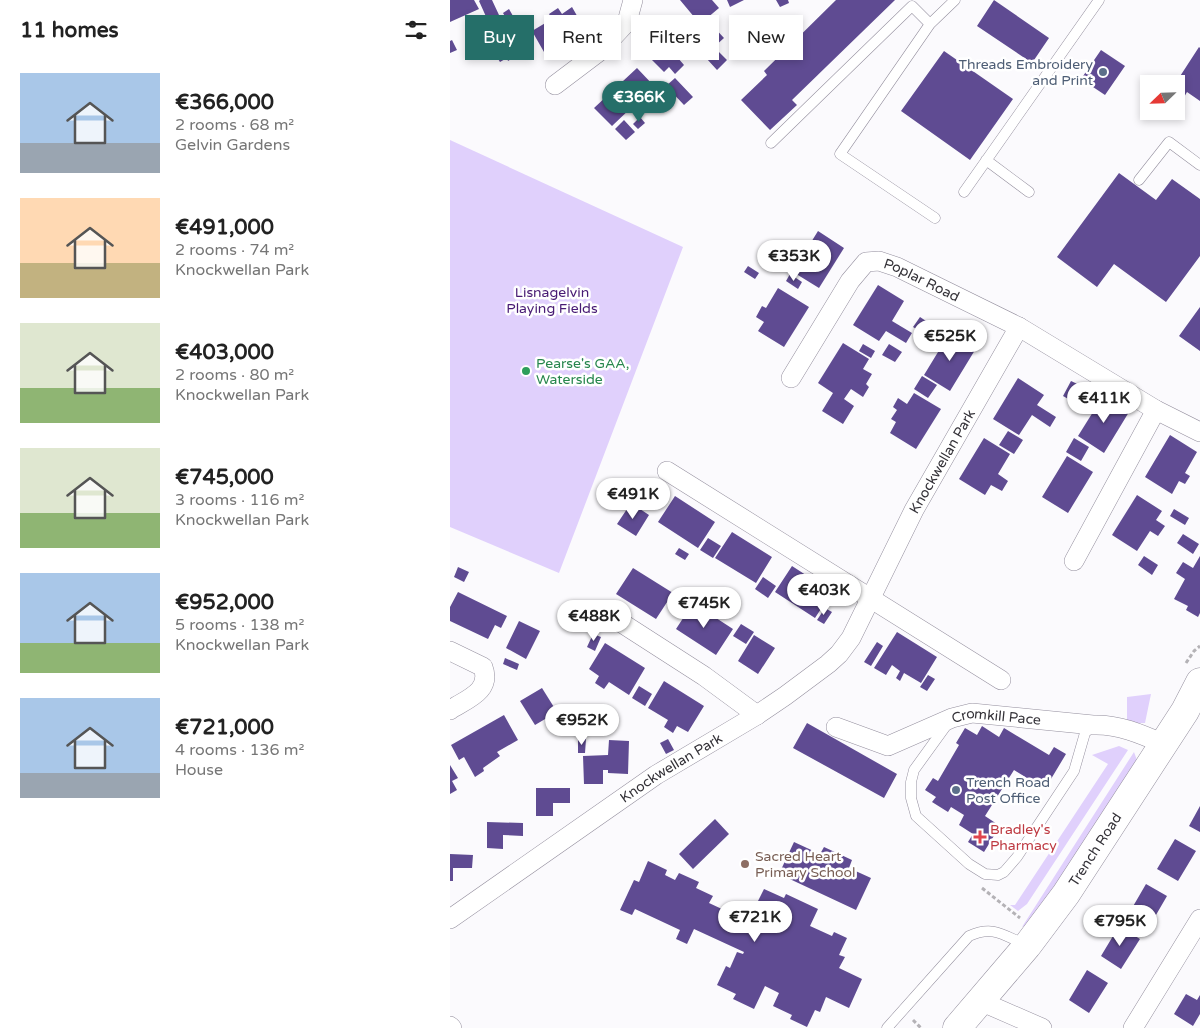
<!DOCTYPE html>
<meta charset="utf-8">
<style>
body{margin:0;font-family:"Varela Round",sans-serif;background:#f2f2f2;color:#222;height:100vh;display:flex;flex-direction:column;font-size:19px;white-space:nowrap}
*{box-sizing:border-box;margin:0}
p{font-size:16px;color:#767676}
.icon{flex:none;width:28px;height:28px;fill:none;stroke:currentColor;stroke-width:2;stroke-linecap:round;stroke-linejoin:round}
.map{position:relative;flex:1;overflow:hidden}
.drawer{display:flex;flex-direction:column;background:#fff;width:450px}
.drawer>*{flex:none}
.banner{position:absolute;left:15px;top:15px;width:475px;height:45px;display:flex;gap:10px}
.needle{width:32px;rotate:247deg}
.tools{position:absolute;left:690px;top:75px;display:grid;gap:10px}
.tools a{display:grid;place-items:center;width:45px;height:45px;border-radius:0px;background:#fff;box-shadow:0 2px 8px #0003;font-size:25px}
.price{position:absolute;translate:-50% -42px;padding:0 11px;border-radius:18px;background:#fff;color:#222;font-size:16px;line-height:32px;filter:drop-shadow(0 1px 2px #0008)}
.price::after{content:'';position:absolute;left:50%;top:30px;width:15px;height:11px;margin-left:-8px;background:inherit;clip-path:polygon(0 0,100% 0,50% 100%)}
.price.selected{background:#256f69;color:#fff}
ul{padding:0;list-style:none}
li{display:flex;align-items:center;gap:15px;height:125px;padding:0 20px}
li span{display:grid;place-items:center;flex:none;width:140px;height:100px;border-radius:0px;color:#555}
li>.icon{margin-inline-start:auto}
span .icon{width:60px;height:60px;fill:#fffc;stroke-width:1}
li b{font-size:21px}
h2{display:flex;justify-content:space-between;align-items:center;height:60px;padding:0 20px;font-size:21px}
.tag{padding:0 18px;border-radius:0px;background:#fff;box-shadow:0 2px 8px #0003;font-size:18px;line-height:45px}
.tag.selected{background:#256f69;color:#fff}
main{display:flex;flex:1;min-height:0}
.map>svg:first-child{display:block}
.green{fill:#e0d0fc}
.building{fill:#5f4b92}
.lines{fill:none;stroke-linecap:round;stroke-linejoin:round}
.lane-casing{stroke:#948f9e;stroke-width:11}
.street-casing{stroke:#948f9e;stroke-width:20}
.secondary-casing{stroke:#948f9e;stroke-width:29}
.path{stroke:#b4b2b6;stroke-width:3;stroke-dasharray:4 2.5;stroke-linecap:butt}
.lane{stroke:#fff;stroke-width:10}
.street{stroke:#fff;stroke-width:19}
.secondary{stroke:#fff;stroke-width:28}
.service-dot{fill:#5c6f8a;stroke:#fff;stroke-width:2}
.leisure-dot{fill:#2e9e5b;stroke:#fff;stroke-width:2}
.health-dot{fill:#e0444e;stroke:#fff;stroke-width:2}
.education-dot{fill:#8d6e63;stroke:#fff;stroke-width:2}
.labels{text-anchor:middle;stroke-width:5;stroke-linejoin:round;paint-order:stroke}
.service-label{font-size:14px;fill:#4e5e75;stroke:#fff;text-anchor:end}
.street-label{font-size:14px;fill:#353339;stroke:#fff}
.park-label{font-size:14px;fill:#481b74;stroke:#fff}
.leisure-label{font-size:14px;fill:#27864d;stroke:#fff;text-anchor:start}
.health-label{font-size:14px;fill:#be3a42;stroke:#fff;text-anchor:start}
.education-label{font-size:14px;fill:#785e54;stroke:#fff;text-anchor:start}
</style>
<main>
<section class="drawer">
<h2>11 homes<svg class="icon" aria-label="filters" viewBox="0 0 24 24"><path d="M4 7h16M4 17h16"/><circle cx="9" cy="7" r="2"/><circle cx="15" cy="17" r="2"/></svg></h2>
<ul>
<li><span style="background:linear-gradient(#a9c7e8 70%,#9aa5b1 0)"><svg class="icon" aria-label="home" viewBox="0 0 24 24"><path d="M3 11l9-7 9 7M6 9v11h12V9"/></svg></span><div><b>€366,000</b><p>2 rooms · 68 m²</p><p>Gelvin Gardens</p></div></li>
<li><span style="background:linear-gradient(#ffd9b3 65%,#c2b280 0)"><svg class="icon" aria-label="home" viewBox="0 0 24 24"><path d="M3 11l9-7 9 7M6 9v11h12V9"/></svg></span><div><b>€491,000</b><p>2 rooms · 74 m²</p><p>Knockwellan Park</p></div></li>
<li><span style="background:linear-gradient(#dfe7d0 65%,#8fb573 0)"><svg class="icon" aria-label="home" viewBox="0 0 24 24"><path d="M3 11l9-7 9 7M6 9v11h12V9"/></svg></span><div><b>€403,000</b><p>2 rooms · 80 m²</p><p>Knockwellan Park</p></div></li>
<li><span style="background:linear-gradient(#dfe7d0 65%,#8fb573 0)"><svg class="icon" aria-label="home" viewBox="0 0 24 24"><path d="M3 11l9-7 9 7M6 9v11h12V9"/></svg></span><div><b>€745,000</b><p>3 rooms · 116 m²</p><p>Knockwellan Park</p></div></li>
<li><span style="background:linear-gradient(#a9c7e8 70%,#8fb573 0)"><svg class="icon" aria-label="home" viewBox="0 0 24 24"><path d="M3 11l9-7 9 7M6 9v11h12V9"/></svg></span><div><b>€952,000</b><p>5 rooms · 138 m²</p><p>Knockwellan Park</p></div></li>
<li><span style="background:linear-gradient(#a9c7e8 75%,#9aa5b1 0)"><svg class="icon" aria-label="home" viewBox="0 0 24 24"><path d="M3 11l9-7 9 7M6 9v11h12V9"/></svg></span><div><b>€721,000</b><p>4 rooms · 136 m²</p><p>House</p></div></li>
</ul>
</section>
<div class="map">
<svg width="750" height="1028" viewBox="0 0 750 1028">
<rect width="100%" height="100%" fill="#fbfafd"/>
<path class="green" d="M 0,140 L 233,247 L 109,573 L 0,527 Z
M 701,694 L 695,723 L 677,723 L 677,697 Z
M 669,746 L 678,750 L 577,904 L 568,911 L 560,905 L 565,905 L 658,764 L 642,755 Z
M 684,752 L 688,763 L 593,906 L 580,923 L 572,927 Z"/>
<path class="building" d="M 0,0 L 24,0 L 29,9 L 0,22 Z
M 30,0 L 42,0 L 49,15 L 38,21 L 29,1 Z
M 230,0 L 262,0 L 269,8 L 250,24 Z
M 277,0 L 294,0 L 280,7 Z
M 326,0 L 338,0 L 339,3 L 330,7 Z
M 386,0 L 445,0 L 342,100 L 347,105 L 320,130 L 291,100 L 317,75 L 314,71 Z
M 544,0 L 599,38 L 582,63 L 527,26 Z
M 122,7 L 134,28 L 128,31 L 132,38 L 124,43 L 120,36 L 94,52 L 82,31 L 102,19 L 99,14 L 108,8 L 112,14 Z
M 59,9 L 63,16 L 57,20 L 53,13 Z
M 73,15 L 81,28 L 73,33 L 64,20 Z
M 306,15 L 315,35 L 302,41 L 292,21 Z
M 289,19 L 299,40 L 289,45 L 279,23 Z
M 231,21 L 249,39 L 228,58 L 234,65 L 225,74 L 219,67 L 214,72 L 196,54 Z
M 262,25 L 274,38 L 264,47 L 277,60 L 267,70 L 246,47 L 256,38 L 252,34 Z
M 64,27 L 78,49 L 58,61 L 57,58 L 50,62 L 40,46 L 47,42 L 45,39 Z
M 2,40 L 7,50 L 0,53 L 0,41 Z
M 749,47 L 750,48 L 750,101 L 737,92 L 733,99 L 726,94 L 725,84 Z
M 651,50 L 675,66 L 655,95 L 631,79 Z
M 494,51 L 563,99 L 520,160 L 451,111 Z
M 187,68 L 204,86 L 162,126 L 144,108 Z
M 225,78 L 243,97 L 234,105 L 216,86 Z
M 190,117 L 195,123 L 188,129 L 183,124 Z
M 174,120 L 185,132 L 176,140 L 165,129 Z
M 669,173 L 706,200 L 722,179 L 750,199 L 750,256 L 716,302 L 664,264 L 647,287 L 607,257 Z
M 368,231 L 394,248 L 369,288 L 343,272 L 350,260 L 342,255 L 347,247 L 355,252 Z
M 298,266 L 309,273 L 305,279 L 294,272 Z
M 340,274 L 352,282 L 348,289 L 336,281 Z
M 428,285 L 454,301 L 442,321 L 462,333 L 456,343 L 436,331 L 429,341 L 403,325 Z
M 328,288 L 359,307 L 334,347 L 308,331 L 314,322 L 306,317 L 312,306 L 316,308 Z
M 750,307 L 750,351 L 729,336 Z
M 470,317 L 482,325 L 476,335 L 463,327 Z
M 499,334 L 525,350 L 500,391 L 474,375 Z
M 393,343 L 419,359 L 413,369 L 422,374 L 416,384 L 419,387 L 413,397 L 401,389 L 394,399 L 404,406 L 393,424 L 372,411 L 383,393 L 368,383 Z
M 413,344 L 425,351 L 421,358 L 409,351 Z
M 439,344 L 452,352 L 445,362 L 432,355 Z
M 472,376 L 487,385 L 478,398 L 464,389 Z
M 568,378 L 594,395 L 587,405 L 606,417 L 600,427 L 582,415 L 569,435 L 543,419 Z
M 621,381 L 636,388 L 627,404 L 613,396 Z
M 464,393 L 491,409 L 466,449 L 440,433 L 446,422 L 441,419 L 447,410 L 443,407 L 448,398 L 457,404 Z
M 653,396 L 679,412 L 654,453 L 628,436 Z
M 558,431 L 573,440 L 564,454 L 549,445 Z
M 720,435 L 747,452 L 735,473 L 740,476 L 735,484 L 729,481 L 722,494 L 695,477 Z
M 534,438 L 560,454 L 548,474 L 558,481 L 552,491 L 541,485 L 535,495 L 509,479 Z
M 624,438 L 639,447 L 631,461 L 616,452 Z
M 617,456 L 643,472 L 618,513 L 592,497 Z
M 687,495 L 712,511 L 706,520 L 715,526 L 708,536 L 700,531 L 687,551 L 662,535 Z
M 225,496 L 265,522 L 248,548 L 208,522 Z
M 181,503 L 199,515 L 186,536 L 167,524 Z
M 724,509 L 739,518 L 735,525 L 720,516 Z
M 282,532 L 322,557 L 306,583 L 265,558 Z
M 733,534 L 749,544 L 743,554 L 727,543 Z
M 258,538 L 271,546 L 263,558 L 250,550 Z
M 229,548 L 239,554 L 235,560 L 225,554 Z
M 694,556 L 708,565 L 702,575 L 688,565 Z
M 750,556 L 750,613 L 748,617 L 736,610 L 738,606 L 724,599 L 735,579 L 726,573 L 733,562 L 743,568 Z
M 342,566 L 382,592 L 365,618 L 325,592 Z
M 8,567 L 19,572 L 14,582 L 4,577 Z
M 183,568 L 223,593 L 206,619 L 166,594 Z
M 313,577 L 326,586 L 318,598 L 305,589 Z
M 8,592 L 57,616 L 51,628 L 45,625 L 38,639 L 0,621 L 0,607 Z
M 227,593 L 240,601 L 232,614 L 219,606 Z
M 243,603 L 283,629 L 266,655 L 226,629 Z
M 375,608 L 382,612 L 374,624 L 367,620 Z
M 69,621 L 90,631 L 76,659 L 56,648 Z
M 291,624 L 304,632 L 296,644 L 283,636 Z
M 447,632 L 487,657 L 471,683 L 454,673 L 450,681 L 446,678 L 450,671 L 442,665 L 436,675 L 424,668 Z
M 143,634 L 151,637 L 145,651 L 137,647 Z
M 304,635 L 325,648 L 308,674 L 288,661 Z
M 427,642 L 433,646 L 421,666 L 414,662 Z
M 155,643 L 195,668 L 179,695 L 159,682 L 154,689 L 145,683 L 149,676 L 139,669 Z
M 55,658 L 69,664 L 67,670 L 53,664 Z
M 478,675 L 485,679 L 477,691 L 470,687 Z
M 214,681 L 254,706 L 238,732 L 227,726 L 223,733 L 214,727 L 218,720 L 198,708 Z
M 189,686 L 202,694 L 195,706 L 182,698 Z
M 92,688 L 107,712 L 85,725 L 70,701 Z
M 54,715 L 68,740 L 47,752 L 50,756 L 33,768 L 34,771 L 25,777 L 14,757 L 9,760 L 1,745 Z
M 357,723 L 447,774 L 434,798 L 343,748 Z
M 532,726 L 549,737 L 554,728 L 599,755 L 604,747 L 616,754 L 595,789 L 564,770 L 535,816 L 550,826 L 534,852 L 518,842 L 523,834 L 509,825 L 514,815 L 501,807 L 498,812 L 482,802 L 486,797 L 475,790 L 483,778 L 488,781 L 509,745 L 506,743 L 515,728 L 527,735 Z
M 128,739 L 136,739 L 135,753 L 128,753 Z
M 218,739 L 224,750 L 216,754 L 210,743 Z
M 159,740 L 179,741 L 178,774 L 158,773 L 158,770 L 153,770 L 153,784 L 134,784 L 133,756 L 158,755 Z
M 0,765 L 8,778 L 2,781 L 7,790 L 0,794 Z
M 86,788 L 120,788 L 120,803 L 103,803 L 103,816 L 86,816 Z
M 750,806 L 750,832 L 739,826 Z
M 265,819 L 279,834 L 243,869 L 229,854 Z
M 37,822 L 73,823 L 73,836 L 53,835 L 53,849 L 37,848 Z
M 725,839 L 746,851 L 728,881 L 707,869 Z
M 344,842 L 370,854 L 374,847 L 402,860 L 399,868 L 421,878 L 406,910 L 329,874 Z
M 0,854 L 23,855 L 22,868 L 3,868 L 3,881 L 0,881 Z
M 198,861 L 217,870 L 215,875 L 225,880 L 229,873 L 249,882 L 246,888 L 263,896 L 259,903 L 302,923 L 309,908 L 306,905 L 314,889 L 334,898 L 336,894 L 368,909 L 360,926 L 382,936 L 384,932 L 397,938 L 389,955 L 395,957 L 389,968 L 412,979 L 399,1008 L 376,997 L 370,1012 L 365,1010 L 357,1027 L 340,1019 L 342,1015 L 323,1006 L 329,993 L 315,986 L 304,1009 L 283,999 L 286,994 L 267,985 L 276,966 L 280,968 L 287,952 L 293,954 L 294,952 L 244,929 L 237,944 L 226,939 L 230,930 L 185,909 L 182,915 L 170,910 L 184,880 L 189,882 Z
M 696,884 L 717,896 L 699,927 L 678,915 Z
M 669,926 L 690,939 L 671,969 L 651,956 Z
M 637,970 L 658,983 L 639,1013 L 619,1000 Z
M 736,994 L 747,1000 L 750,995 L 750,1014 L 743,1026 L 724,1014 Z"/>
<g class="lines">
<g class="lane-casing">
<path id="lane" d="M 321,143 L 462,6 L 480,24
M 536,160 L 579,192
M 689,180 L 719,142 L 750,165
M 514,192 L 649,0
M 485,218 L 390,154 L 480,24 L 505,0
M 498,723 L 464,770 L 461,782 L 461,798 L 466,816 L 519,864 L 535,874 L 548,875 L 554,872 L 567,857 L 624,771 L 635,733 L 643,725
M 437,1028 L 519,936 C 543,925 553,935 576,945"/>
</g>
<g class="street-casing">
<g id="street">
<path d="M 105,85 L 150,51 L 177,22 L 183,0"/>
<path id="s1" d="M 341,378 L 400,281 L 416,262 L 429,261 L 447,267 L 569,327 L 706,410 L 750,432"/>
<path d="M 217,471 L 551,680"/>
<path d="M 624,561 L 706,410"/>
<path d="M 153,611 L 254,676 L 307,715"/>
<path d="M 0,651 L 33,667 C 42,691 17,699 0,710"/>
<path id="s2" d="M 386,727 L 438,746 L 502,718 L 522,713 L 643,725 C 668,724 691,734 714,744"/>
<path id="s3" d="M 0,919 L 206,775 L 307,715 L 335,696 L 378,664 L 389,654 L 401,638 L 464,510 L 569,327"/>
<path d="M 530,1001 L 592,1028"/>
<path d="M 0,1026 L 2,1028"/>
<path d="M 683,1028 L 750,919"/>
</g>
</g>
<g class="secondary-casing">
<g id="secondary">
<path id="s4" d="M 507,1028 L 577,946 L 616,894 L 735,711 L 750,682"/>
</g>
</g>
<path class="path" d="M 736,663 L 744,651 L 750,646
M 532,888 L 570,918
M 463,1020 L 471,1028"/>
<use href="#lane" class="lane"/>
<use href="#street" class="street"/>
<use href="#secondary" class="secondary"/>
</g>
<g class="service-dot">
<circle cx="653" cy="72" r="5"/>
<circle cx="506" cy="790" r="5"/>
</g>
<circle class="leisure-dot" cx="76" cy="371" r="5"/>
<path class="health-dot" d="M527.5 829.5h5v5h5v5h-5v5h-5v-5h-5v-5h5z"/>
<circle class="education-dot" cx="295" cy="864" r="5"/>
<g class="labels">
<g class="service-label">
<text x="643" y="69">Threads Embroidery<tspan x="643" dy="16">and Print</tspan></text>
<text x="516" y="787" text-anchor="start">Trench Road<tspan x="516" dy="16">Post Office</tspan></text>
</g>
<g class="street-label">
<text dy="5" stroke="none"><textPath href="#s1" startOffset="198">Poplar Road</textPath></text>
<text dy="5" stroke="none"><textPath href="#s3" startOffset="690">Knockwellan Park</textPath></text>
<text dy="5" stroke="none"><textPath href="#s2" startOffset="170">Cromkill Pace</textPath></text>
<text dy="5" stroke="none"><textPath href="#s3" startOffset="268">Knockwellan Park</textPath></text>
<text dy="5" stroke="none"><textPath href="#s4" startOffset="226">Trench Road</textPath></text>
</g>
<g class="park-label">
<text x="102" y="297">Lisnagelvin<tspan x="102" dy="16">Playing Fields</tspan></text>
</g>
<g class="leisure-label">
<text x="86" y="368">Pearse's GAA,<tspan x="86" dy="16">Waterside</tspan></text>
</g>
<g class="health-label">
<text x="540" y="834">Bradley's<tspan x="540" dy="16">Pharmacy</tspan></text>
</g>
<g class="education-label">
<text x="305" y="861">Sacred Heart<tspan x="305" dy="16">Primary School</tspan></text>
</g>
</g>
</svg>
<div class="tools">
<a><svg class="needle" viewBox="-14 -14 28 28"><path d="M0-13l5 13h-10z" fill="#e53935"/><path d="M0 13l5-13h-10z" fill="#767676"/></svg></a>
</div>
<b class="price selected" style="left:189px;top:123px">€366K</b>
<b class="price" style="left:344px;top:282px">€353K</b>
<b class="price" style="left:500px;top:362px">€525K</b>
<b class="price" style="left:654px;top:424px">€411K</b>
<b class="price" style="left:183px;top:520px">€491K</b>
<b class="price" style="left:374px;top:616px">€403K</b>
<b class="price" style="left:254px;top:629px">€745K</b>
<b class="price" style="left:144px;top:642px">€488K</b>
<b class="price" style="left:132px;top:746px">€952K</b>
<b class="price" style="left:305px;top:943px">€721K</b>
<b class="price" style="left:670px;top:947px">€795K</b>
<div class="banner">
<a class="tag selected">Buy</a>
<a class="tag">Rent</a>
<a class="tag">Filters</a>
<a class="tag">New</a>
</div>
</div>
</main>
